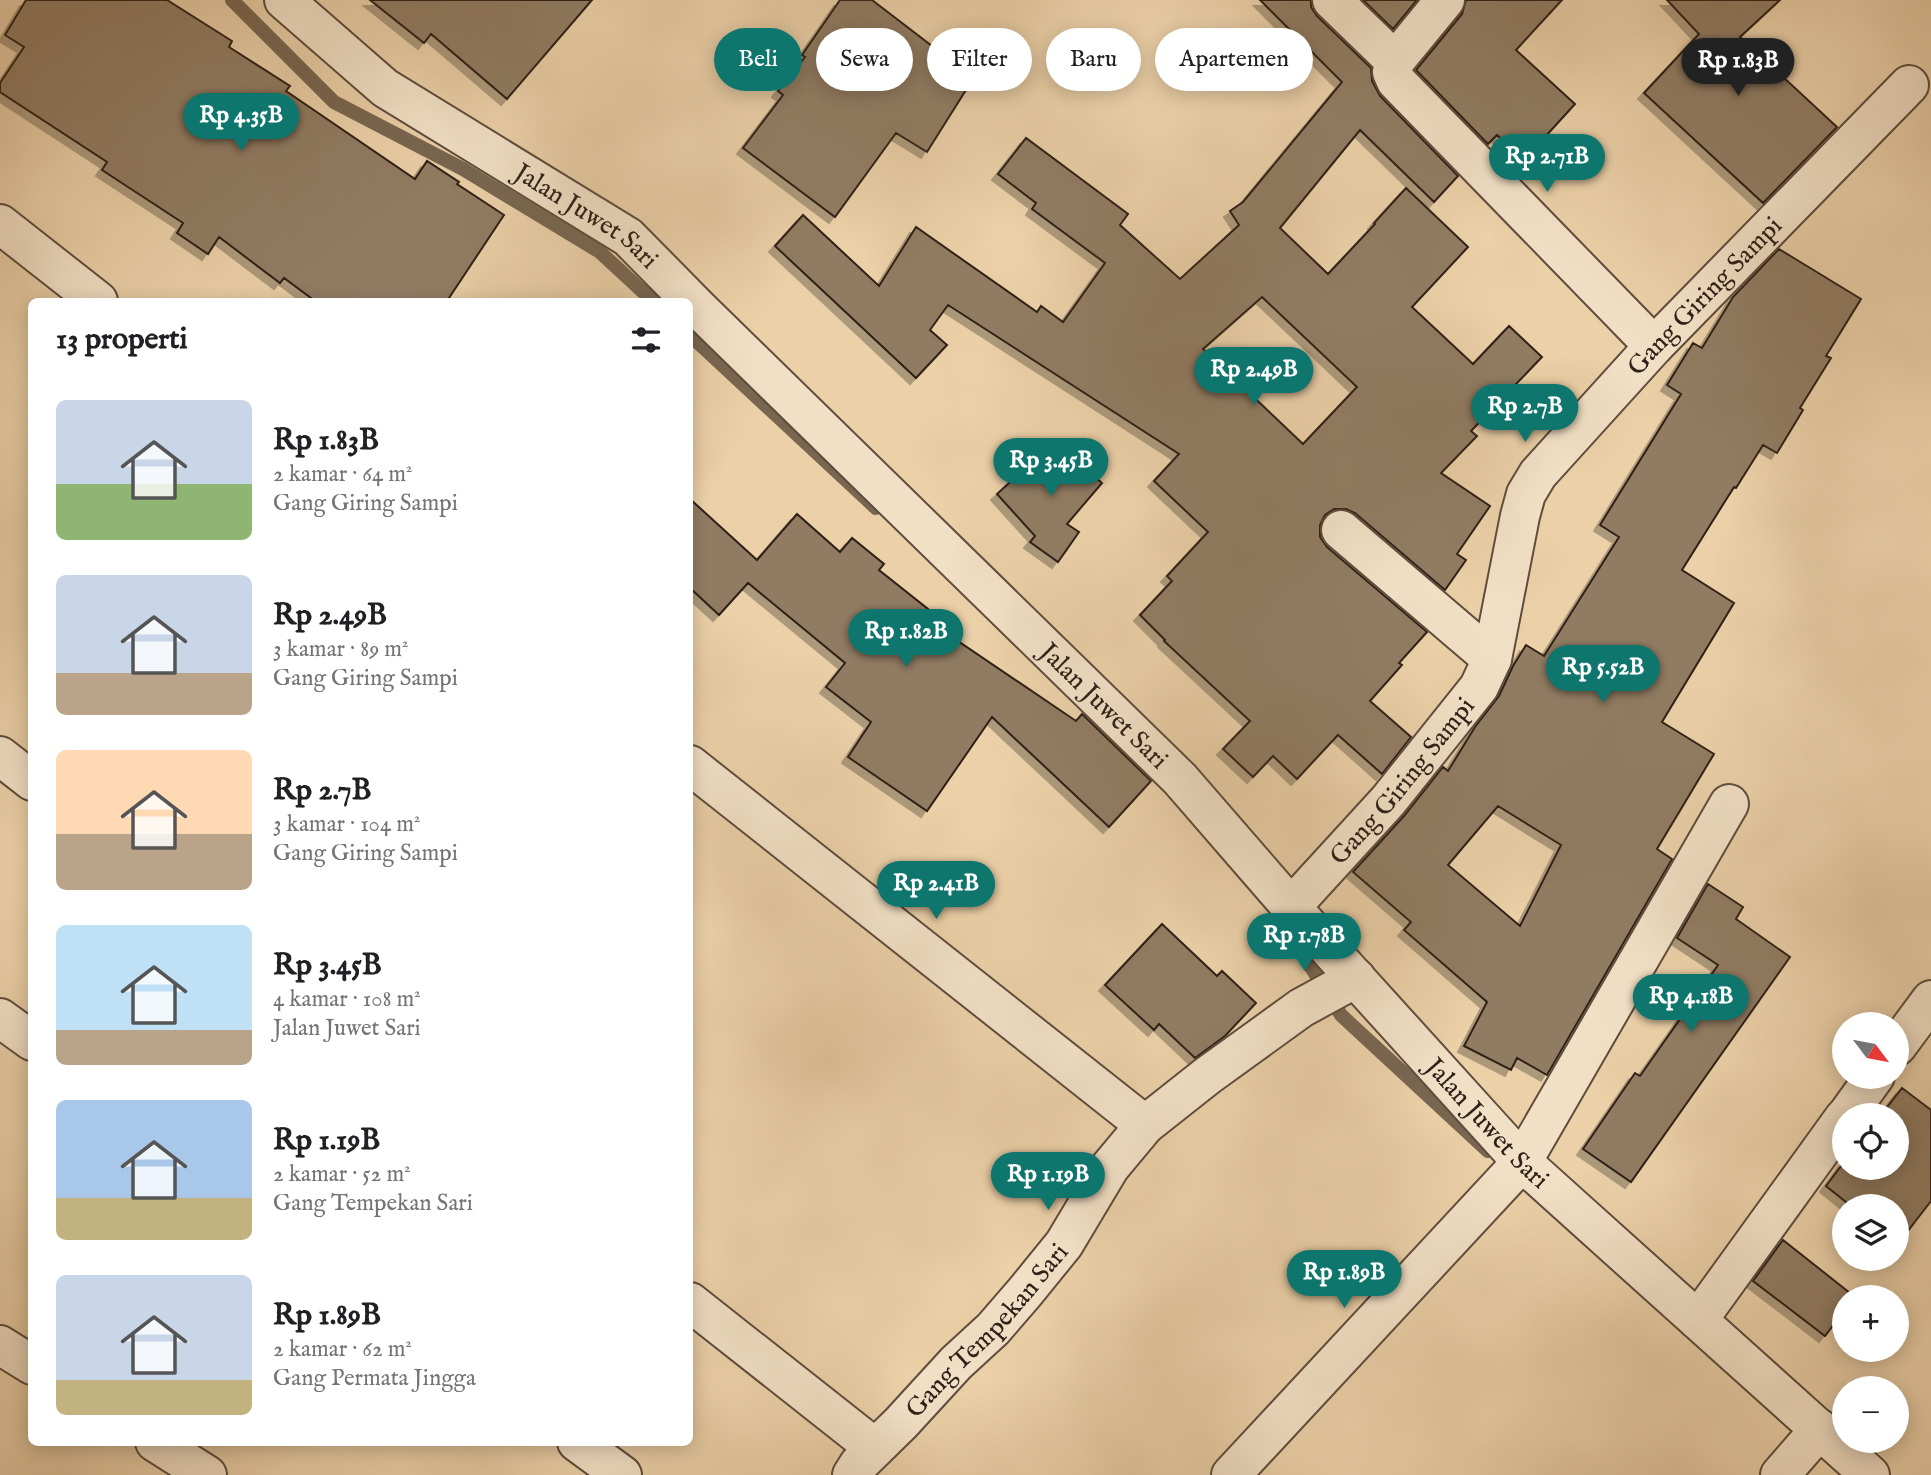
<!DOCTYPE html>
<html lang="id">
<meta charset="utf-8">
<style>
body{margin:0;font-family:"IM FELL English",serif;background:#f2f2f2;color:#202124;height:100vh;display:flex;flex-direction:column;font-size:26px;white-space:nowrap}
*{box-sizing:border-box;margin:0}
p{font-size:23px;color:#757577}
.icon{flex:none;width:38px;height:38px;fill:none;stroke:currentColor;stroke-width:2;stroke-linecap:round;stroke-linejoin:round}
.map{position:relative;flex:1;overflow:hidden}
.drawer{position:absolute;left:28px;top:298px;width:665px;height:1148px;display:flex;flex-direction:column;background:#fff;border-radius:10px;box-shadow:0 4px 18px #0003}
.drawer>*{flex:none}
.banner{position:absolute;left:714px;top:28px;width:665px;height:63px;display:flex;gap:14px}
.needle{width:46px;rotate:122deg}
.fabs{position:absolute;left:1832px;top:1012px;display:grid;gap:14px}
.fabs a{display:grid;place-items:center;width:77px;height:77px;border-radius:50%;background:#fff;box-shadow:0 4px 18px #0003;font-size:35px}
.price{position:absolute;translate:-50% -60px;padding:0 16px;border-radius:24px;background:#0f766e;color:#fff;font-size:23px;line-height:46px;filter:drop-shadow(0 2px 4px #0008)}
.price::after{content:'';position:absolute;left:50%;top:42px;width:21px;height:16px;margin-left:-10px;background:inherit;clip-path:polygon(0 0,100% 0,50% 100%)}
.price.active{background:#222;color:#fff}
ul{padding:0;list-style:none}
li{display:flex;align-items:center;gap:21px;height:175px;padding:0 28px}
li span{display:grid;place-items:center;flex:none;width:196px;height:140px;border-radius:10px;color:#555}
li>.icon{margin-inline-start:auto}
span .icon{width:84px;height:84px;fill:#fffc;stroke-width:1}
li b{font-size:30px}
h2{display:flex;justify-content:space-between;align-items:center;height:84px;padding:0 28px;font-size:30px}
.tag{padding:0 24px;border-radius:32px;background:#fff;box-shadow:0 4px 18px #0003;font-size:24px;line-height:63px}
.tag.active{background:#0f766e;color:#fff}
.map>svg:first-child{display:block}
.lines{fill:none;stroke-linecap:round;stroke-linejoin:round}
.stream{stroke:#796651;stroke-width:14}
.building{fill:#917c63;stroke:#2f2019;stroke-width:2;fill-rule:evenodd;filter:url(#shadow)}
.minor-casing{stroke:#5e4c3d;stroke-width:42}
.minor{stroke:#f2e0c6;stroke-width:38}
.labels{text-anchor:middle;stroke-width:6;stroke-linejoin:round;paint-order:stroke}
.street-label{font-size:26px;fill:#2f2019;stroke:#f2e0c6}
</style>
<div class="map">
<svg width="1931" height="1475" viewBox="0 0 1931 1475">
<defs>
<filter id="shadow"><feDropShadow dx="-6" dy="6" stdDeviation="0" flood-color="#0004"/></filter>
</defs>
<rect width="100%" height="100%" fill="#ebd0a8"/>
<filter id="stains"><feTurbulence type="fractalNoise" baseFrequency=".00286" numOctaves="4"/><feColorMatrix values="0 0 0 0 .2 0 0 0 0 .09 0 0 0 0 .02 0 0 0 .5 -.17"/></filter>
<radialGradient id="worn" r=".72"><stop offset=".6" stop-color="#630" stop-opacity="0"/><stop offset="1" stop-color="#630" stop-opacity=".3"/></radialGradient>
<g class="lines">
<path class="stream" d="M 232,0 L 334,102 L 463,169 L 600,252 L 653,301
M 690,335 L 876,508
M 1284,924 L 1341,1015 L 1488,1151"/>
</g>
<path class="building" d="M 26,0 L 167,0 L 232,41 L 229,47 L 290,86 L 286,91 L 415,179 L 427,161 L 459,182 L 457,184 L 504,215 L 447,301 L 315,301 L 284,278 L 280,283 L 219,237 L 208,254 L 177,233 L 183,223 L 102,170 L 107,162 L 0,92 L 0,83 L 24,47 L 5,35 Z
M 370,0 L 592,0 L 507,99 L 431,34 L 424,43 Z
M 840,0 L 872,0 L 932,46 L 929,51 L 971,82 L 927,152 L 896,133 L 835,217 L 743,148 L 783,95 L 778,91 L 805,57 L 802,55 Z
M 1260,0 L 1311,0 L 1311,7 L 1317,16 L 1371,68 L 1372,81 L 1380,96 L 1458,176 L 1434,202 L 1360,130 L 1280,228 L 1328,274 L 1375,224 L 1374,223 L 1406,188 L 1468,247 L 1412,307 L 1473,364 L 1509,326 L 1542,357 L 1471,431 L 1477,436 L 1441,473 L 1490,506 L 1457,554 L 1466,560 L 1445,590 L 1355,513 L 1346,509 L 1334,509 L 1325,515 L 1320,525 L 1320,537 L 1327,547 L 1427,632 L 1399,663 L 1402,665 L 1370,701 L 1411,737 L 1382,774 L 1338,735 L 1297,779 L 1273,756 L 1253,777 L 1223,749 L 1250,721 L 1164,641 L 1165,640 L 1140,615 L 1172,581 L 1167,576 L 1208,532 L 1154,481 L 1179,454 L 948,305 L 930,330 L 947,345 L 916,378 L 775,246 L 803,215 L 879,286 L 916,227 L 1037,312 L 1041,306 L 1063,322 L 1105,263 L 1032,209 L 1036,203 L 998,174 L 1026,138 L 1128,214 L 1120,225 L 1180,279 L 1239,225 L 1230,211 L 1243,202 L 1342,82 ZM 1262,297 L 1357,387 L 1303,444 L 1203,349 Z
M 1363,0 L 1417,0 L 1393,29 Z
M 1466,0 L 1562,0 L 1516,50 L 1575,104 L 1524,160 L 1497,135 L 1488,144 L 1416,70 L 1462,14 Z
M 1667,0 L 1780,0 L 1740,37 L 1837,127 L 1763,203 L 1644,93 L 1699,34 Z
M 1779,249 L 1861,299 L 1826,356 L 1831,358 L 1800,408 L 1803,410 L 1777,453 L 1763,445 L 1736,488 L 1734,487 L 1682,570 L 1734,603 L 1662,722 L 1714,754 L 1657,849 L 1672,859 L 1547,1075 L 1517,1058 L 1511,1070 L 1464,1046 L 1487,1002 L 1404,930 L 1411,922 L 1353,872 L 1404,816 L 1443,767 L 1448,771 L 1475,727 L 1499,696 L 1513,666 L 1526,645 L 1544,656 L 1619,537 L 1600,525 L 1681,394 L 1667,385 L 1693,343 L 1702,348 L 1733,297 ZM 1498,806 L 1561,845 L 1520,926 L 1448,865 Z
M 1055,441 L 1102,483 L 1067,524 L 1079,532 L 1058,562 L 1030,542 L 1035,536 L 997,494 Z
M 690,499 L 757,560 L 797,514 L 840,552 L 852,538 L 884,564 L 879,570 L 933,613 L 927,620 L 1076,721 L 1082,714 L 1151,781 L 1109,827 L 992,717 L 927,811 L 848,757 L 871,722 L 826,687 L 845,663 L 748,583 L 719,615 L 690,588 Z
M 1708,884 L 1743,907 L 1736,919 L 1790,957 L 1631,1182 L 1583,1149 L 1635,1073 L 1640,1076 L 1718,965 L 1677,938 Z
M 1162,924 L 1217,976 L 1222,971 L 1256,1003 L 1225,1036 L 1195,1058 L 1159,1024 L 1154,1030 L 1105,985 Z
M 1902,1088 L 1931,1110 L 1931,1201 L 1897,1245 L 1897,1206 L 1851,1206 L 1826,1186 L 1844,1162 L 1844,1167 L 1897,1167 L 1897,1115 L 1881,1115 Z
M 1783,1240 L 1855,1297 L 1844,1297 L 1844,1311 L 1825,1336 L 1753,1281 Z"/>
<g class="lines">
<g class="minor-casing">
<g id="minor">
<path id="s1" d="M 284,0 L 385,88 L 628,237 L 698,308 L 1180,779 L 1291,907 L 1522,1162 L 1870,1475"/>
<path d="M 1332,0 L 1395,61"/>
<path d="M 1445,0 L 1395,61 L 1392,72 L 1396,81 L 1654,346"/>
<path d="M 0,224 L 98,301"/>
<path d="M 1341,530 L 1492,659"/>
<path d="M 0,756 L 32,781"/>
<path d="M 690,765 L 1145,1125"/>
<path id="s2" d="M 1291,907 L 1388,801 L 1479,687 L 1492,659 L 1520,516 L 1526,494 L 1538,474 L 1654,346 L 1909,85"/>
<path d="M 0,1018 L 32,1041"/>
<path d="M 1897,1046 L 1931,1000"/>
<path d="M 1847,1115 L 1875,1076"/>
<path d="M 690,1302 L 875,1448"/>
<path d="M 1698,1320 L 1844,1118"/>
<path d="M 0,1345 L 32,1365"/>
<path d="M 155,1442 L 207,1475"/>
<path d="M 577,1442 L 622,1475"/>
<path id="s3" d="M 852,1475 L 859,1464 L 901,1423 L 956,1363 L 993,1329 L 1025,1292 L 1064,1244 L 1110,1167 L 1145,1125 L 1207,1076 L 1301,1008 L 1356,978"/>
<path d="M 1231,1475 L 1522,1162 L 1729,804"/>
<path d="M 1780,1475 L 1820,1429"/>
</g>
</g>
<use href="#minor" class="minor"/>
</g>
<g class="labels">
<g class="street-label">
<text dy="9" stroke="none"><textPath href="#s1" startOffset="373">Jalan Juwet Sari</textPath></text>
<text dy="9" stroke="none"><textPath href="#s2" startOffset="756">Gang Giring Sampi</textPath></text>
<text dy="9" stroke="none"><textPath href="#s1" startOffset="1087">Jalan Juwet Sari</textPath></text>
<text dy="9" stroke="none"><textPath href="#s2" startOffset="168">Gang Giring Sampi</textPath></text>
<text dy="9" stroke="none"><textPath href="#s1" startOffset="1654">Jalan Juwet Sari</textPath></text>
<text dy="9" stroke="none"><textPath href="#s3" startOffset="198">Gang Tempekan Sari</textPath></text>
</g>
</g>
<rect width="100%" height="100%" filter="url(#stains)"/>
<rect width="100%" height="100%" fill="url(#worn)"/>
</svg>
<div class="fabs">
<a><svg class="needle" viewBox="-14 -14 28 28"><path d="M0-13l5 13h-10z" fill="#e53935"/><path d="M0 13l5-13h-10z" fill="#757577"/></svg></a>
<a><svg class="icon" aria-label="locate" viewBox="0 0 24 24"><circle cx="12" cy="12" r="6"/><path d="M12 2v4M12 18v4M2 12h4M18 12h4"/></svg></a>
<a><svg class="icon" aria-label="layers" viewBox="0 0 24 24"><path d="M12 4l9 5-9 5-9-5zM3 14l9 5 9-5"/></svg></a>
<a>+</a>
<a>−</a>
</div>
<b class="price active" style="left:1738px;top:98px">Rp 1.83B</b>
<b class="price" style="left:241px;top:153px">Rp 4.35B</b>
<b class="price" style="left:1547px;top:194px">Rp 2.71B</b>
<b class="price" style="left:1254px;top:407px">Rp 2.49B</b>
<b class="price" style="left:1525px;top:444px">Rp 2.7B</b>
<b class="price" style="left:1051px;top:498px">Rp 3.45B</b>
<b class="price" style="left:906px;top:669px">Rp 1.82B</b>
<b class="price" style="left:1603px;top:705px">Rp 5.52B</b>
<b class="price" style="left:936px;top:921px">Rp 2.41B</b>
<b class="price" style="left:1304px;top:973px">Rp 1.78B</b>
<b class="price" style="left:1691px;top:1034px">Rp 4.18B</b>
<b class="price" style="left:1048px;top:1212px">Rp 1.19B</b>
<b class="price" style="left:1344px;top:1310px">Rp 1.89B</b>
<div class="banner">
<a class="tag active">Beli</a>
<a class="tag">Sewa</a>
<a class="tag">Filter</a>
<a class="tag">Baru</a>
<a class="tag">Apartemen</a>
</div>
<section class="drawer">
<h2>13 properti<svg class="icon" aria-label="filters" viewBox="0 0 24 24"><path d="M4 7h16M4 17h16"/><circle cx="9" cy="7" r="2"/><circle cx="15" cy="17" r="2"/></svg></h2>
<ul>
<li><span style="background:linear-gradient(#c9d6e8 60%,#8fb573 0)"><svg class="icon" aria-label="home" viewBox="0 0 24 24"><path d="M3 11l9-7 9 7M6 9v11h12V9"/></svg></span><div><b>Rp 1.83B</b><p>2 kamar · 64 m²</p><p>Gang Giring Sampi</p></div></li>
<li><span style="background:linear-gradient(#c9d6e8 70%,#b9a48a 0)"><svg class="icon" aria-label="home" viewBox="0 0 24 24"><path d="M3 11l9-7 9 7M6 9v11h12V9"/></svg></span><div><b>Rp 2.49B</b><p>3 kamar · 89 m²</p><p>Gang Giring Sampi</p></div></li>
<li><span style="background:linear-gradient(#ffd9b3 60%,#b9a48a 0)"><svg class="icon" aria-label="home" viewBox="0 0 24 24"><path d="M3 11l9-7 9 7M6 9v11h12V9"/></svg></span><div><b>Rp 2.7B</b><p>3 kamar · 104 m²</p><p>Gang Giring Sampi</p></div></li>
<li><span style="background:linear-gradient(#bfe0f5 75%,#b9a48a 0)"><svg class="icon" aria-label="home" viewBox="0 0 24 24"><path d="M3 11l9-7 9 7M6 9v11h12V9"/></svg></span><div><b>Rp 3.45B</b><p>4 kamar · 108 m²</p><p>Jalan Juwet Sari</p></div></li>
<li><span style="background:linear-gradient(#a9c7e8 70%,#c2b280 0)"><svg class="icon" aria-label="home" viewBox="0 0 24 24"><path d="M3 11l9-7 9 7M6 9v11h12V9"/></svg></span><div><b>Rp 1.19B</b><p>2 kamar · 52 m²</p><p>Gang Tempekan Sari</p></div></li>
<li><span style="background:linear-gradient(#c9d6e8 75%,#c2b280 0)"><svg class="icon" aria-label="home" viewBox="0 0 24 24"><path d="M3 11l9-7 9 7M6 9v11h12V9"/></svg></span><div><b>Rp 1.89B</b><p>2 kamar · 62 m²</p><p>Gang Permata Jingga</p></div></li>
</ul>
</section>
</div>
